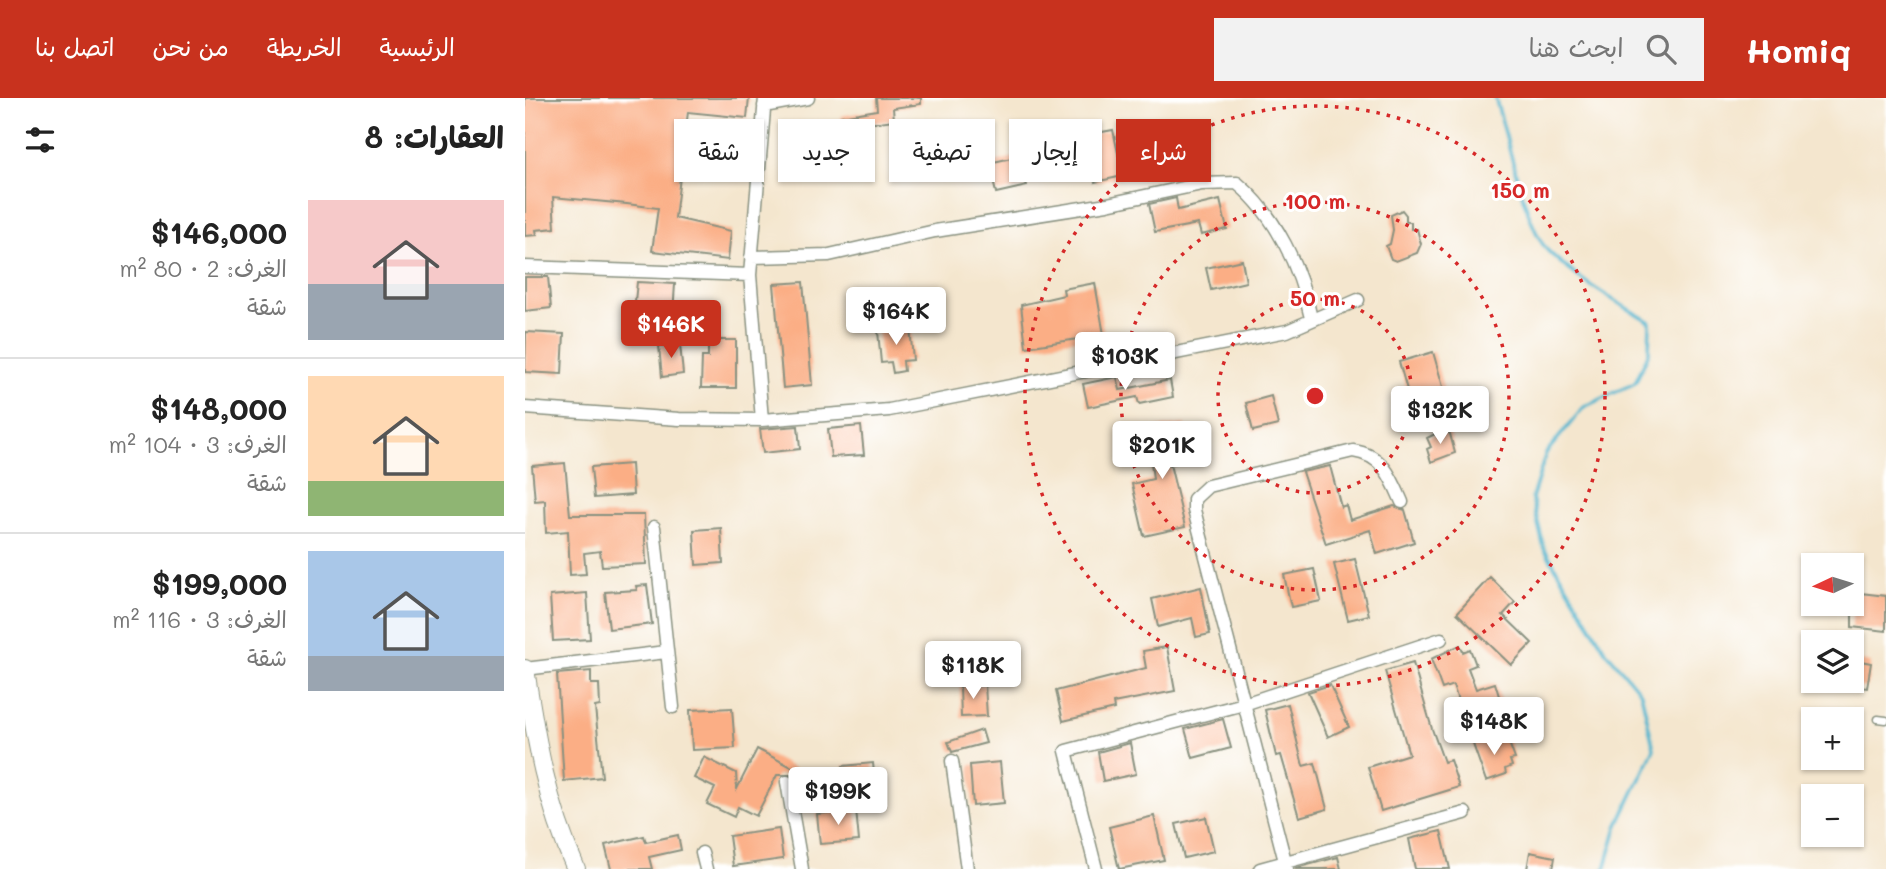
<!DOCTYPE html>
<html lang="ar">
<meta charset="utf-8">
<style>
body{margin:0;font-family:Mali,"Playpen Sans Arabic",sans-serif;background:#f2f2f2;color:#222;direction:rtl;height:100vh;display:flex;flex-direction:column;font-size:26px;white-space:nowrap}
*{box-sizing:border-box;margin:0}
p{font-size:23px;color:#767676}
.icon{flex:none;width:38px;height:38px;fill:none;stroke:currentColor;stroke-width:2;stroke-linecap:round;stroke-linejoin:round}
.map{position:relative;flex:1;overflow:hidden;direction:ltr}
.panel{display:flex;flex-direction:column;background:#fff;width:525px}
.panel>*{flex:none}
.guide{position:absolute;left:21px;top:21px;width:665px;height:63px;direction:rtl;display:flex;gap:14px}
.needle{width:46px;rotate:266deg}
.tools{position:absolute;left:1276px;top:455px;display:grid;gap:14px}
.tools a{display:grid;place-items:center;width:63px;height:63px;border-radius:0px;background:#fff;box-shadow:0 2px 5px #0004;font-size:35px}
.price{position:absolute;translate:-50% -60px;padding:0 16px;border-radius:7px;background:#fff;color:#222;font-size:23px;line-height:46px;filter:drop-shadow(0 2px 4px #0008)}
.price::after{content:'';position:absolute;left:50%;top:42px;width:21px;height:16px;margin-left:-10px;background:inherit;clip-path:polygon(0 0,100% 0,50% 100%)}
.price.active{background:#c8321e;color:#fff}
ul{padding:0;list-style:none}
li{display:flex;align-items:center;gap:21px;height:175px;padding:0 21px}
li+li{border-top:2px solid #e0e0e0}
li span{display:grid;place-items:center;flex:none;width:196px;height:140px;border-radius:0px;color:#555}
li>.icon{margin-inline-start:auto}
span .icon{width:84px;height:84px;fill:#fffc;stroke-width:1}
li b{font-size:30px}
h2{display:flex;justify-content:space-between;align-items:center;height:84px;padding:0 21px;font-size:30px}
.pill{padding:0 24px;border-radius:0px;background:#fff;box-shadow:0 2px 5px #0004;font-size:24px;line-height:63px}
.pill.active{background:#c8321e;color:#fff}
header{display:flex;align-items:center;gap:42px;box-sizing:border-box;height:98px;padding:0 35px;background:#c8321e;color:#fff}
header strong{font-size:33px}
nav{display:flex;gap:38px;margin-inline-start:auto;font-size:24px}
.search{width:490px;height:63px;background:#f2f2f2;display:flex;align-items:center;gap:18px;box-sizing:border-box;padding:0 24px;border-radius:0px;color:#767676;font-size:26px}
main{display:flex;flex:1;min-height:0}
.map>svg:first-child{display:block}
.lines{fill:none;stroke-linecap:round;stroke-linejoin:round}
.stream{stroke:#50b5cf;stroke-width:3.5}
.building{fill:#fbae85}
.service-casing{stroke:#8a9281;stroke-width:9}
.minor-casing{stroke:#8a9281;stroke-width:15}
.secondary-casing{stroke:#8a9281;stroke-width:20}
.service{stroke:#fff;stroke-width:6}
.minor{stroke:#fff;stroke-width:12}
.secondary{stroke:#fff;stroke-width:18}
.ring{fill:none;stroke:#d62828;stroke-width:3.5;stroke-dasharray:3.5 7}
.centre{fill:#d62828;stroke:#fff;stroke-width:3.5}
.ring-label{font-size:21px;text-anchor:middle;font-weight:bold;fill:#d62828;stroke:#fff;stroke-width:6;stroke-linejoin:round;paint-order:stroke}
</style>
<header>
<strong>Homiq</strong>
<div class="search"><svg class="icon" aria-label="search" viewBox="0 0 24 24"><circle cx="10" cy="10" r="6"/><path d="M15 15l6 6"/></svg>ابحث هنا</div>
<nav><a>الرئيسية</a><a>الخريطة</a><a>من نحن</a><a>اتصل بنا</a></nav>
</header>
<main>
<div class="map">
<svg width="1361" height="771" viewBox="0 0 1361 771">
<rect width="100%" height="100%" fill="#fff"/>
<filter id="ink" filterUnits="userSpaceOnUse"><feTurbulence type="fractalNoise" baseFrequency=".0143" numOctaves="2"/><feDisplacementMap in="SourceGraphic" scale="14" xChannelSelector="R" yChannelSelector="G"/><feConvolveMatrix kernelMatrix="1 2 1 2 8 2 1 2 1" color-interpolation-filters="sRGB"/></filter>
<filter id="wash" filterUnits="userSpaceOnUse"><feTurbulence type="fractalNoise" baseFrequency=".00686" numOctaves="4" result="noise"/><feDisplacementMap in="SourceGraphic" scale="28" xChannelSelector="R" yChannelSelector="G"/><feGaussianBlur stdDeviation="1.57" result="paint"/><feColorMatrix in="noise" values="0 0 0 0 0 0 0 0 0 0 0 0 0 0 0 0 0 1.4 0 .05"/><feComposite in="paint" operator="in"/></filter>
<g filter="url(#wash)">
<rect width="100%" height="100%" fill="#f4e6ce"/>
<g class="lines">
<path class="stream" d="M 970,0 C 982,35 1000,129 1023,153 C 1052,182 1090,203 1125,224 L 1124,254 L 1110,285 L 1059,309 L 1021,355 L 1007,400 L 1019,450 L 1080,552 L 1116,595 L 1129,651 L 1092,729 L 1080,771"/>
</g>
<g id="blocks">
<path class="building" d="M 0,0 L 224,0 L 222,20 L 163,14 L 150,120 L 206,133 L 203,162 L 127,153 L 133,110 L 102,106 L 28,99 L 30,130 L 11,132 L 12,137 L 0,138 Z
M 351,0 L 396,0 L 396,6 L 368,10 L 369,22 L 339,26 L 343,53 L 322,57 L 316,18 L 352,12 Z
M 588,32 L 598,78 L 570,84 L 566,64 L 500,78 L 502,88 L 471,95 L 464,65 L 513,54 L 510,41 L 543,33 L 545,40 Z
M 292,34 L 296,61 L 263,66 L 259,39 Z
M 651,100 L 653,112 L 695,102 L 702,131 L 676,137 L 673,126 L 630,134 L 624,106 Z
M 877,112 L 881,117 L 881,124 L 886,124 L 886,131 L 892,131 L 896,146 L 892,155 L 871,163 L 866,161 L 861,148 L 865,146 L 868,132 L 866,117 Z
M 717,162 L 721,184 L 686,192 L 681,170 Z
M 0,179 L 23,179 L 26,210 L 0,213 Z
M 112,184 L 150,186 L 148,216 L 109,213 Z
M 278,184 L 287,287 L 258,290 L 249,186 Z
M 570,185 L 579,237 L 501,249 L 496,207 L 539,197 L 538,191 Z
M 385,229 L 388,262 L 378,263 L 379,273 L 368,275 L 366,264 L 356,265 L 353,233 Z
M 1,234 L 39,236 L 37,276 L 0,274 Z
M 183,242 L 211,242 L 211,290 L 176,290 L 177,259 L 183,259 Z
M 155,246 L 158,276 L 137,279 L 134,248 Z
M 908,254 L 921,299 L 887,309 L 874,264 Z
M 592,279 L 595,292 L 645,282 L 648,299 L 614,306 L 612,299 L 563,309 L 558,286 Z
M 746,298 L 753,327 L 728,333 L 721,305 Z
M 660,326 L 665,363 L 645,366 L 660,429 L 619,438 L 607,386 L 628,381 L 622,331 Z
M 273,328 L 275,351 L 238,355 L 235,331 Z
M 336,328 L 339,357 L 306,359 L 303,331 Z
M 920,331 L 925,336 L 930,355 L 906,364 L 902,351 L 906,349 L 902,340 Z
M 40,365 L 45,417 L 119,417 L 121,466 L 77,468 L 75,453 L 59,455 L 61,476 L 45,477 L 43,433 L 21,435 L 20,402 L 10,403 L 7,368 Z
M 106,366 L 108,397 L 69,400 L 66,369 Z
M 805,368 L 816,409 L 821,407 L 825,422 L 869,408 L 880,412 L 889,444 L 852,456 L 845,432 L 801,446 L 777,374 Z
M 196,430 L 198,465 L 171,467 L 169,432 Z
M 830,461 L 844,517 L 823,522 L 809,466 Z
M 789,471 L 796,503 L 766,509 L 759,477 Z
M 965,479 L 990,504 L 978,517 L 1007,545 L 986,567 L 932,515 Z
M 122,487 L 127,526 L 84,531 L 80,494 L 112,492 L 111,488 Z
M 676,489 L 685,536 L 671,539 L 667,520 L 633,529 L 627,501 Z
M 1327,494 L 1361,498 L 1361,533 L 1327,529 Z
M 62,495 L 65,541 L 28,543 L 25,498 Z
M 935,547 L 938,554 L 945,551 L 951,567 L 943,570 L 951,591 L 970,585 L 978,611 L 940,624 L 928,587 L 917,591 L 906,561 Z
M 642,549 L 650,593 L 588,605 L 589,611 L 538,623 L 531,593 L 621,570 L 618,553 Z
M 1326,561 L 1346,565 L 1342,590 L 1326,588 Z
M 888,565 L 907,631 L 919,664 L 925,662 L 934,689 L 856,713 L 843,669 L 884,656 L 860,573 Z
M 66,573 L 66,586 L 74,586 L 75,608 L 70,609 L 77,679 L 39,683 L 32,576 Z
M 460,587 L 462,618 L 436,619 L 435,588 Z
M 805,587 L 824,629 L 803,639 L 783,594 Z
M 763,606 L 778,668 L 790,665 L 802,711 L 774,719 L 756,657 L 751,658 L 740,612 Z
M 207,610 L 210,650 L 167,652 L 165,612 Z
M 698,621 L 706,650 L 668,660 L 660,631 Z
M 457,632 L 461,645 L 427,654 L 423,644 Z
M 968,639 L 983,642 L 990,661 L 985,662 L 987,668 L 980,671 L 981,676 L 961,683 L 948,646 Z
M 605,645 L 611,676 L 578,683 L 573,654 Z
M 232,651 L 282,677 L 252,677 L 231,718 L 213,709 L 209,719 L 182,706 L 190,690 L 169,680 L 179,659 L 211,675 L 212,691 Z
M 475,664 L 479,705 L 448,708 L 445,667 Z
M 348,665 L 351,695 L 321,698 L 318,668 Z
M 331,712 L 334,743 L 295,746 L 292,716 Z
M 629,718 L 639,762 L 594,771 L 584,729 Z
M 681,719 L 689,753 L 659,760 L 651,726 Z
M 254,731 L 258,761 L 208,768 L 204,738 Z
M 916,733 L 925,771 L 890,771 L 884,741 Z
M 153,737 L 156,752 L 124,759 L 127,771 L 86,771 L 80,747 L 119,738 L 121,744 Z
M 1005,754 L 1030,759 L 1028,771 L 1002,771 Z
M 813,759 L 816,771 L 771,771 L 771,770 Z"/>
</g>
</g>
<g filter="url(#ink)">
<use href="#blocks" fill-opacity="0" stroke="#8a9281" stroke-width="2"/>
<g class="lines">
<g class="service-casing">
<path id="service" d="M 1353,621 L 1361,622"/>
</g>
<g class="minor-casing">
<path id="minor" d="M 239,8 L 283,0
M 226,159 L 304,157 L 410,133 L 582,106 L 677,86 L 712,85 C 752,118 775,170 786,220
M 0,169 L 225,177
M 0,310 L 154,321 L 237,322 L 364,312 L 762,233 L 833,202
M 237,322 L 225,177 L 240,0
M 129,429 L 148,609
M 0,571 L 141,554
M 427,663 L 442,771
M 262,684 L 277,771
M 177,755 L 181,771
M 571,771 L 541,653 L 719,606 L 916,541
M 735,771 L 940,715
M 762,771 L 669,412 L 669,401 L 683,388 L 828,353 C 858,357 866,379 877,404"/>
</g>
<g class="secondary-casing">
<path id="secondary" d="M 0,571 C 11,642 21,704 51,771"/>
</g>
<use href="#service" class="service"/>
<use href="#minor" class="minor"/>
<use href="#secondary" class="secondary"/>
</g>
</g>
<g class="ring">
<circle cx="790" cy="298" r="97"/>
<circle cx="790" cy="298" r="194"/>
<circle cx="790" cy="298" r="290"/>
</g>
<circle cx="790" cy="298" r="10" class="centre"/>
<g class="ring-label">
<text x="995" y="100">150 m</text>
<text x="790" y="111">100 m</text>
<text x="790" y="208">50 m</text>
</g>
</svg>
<div class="tools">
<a><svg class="needle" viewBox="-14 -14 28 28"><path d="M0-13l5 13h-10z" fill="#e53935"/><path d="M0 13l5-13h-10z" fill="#767676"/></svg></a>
<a><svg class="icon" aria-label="layers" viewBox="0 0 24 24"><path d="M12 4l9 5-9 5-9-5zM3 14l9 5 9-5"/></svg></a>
<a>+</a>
<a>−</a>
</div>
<b class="price" style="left:371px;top:249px">$164K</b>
<b class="price active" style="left:146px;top:262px">$146K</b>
<b class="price" style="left:600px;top:294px">$103K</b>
<b class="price" style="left:915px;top:348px">$132K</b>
<b class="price" style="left:637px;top:383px">$201K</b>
<b class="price" style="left:448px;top:603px">$118K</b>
<b class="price" style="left:969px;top:659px">$148K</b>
<b class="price" style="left:313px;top:729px">$199K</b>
<div class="guide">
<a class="pill active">شراء</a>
<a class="pill">إيجار</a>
<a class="pill">تصفية</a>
<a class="pill">جديد</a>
<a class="pill">شقة</a>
</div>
</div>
<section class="panel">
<h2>العقارات: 8<svg class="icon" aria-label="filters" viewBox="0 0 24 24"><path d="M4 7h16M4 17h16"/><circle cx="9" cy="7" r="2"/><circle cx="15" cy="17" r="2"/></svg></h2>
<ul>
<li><span style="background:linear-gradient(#f6c9c9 60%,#9aa5b1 0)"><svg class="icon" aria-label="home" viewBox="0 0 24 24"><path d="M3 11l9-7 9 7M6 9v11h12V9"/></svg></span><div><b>$146,000</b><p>الغرف: 2 · 80 m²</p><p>شقة</p></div></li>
<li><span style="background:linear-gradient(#ffd9b3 75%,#8fb573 0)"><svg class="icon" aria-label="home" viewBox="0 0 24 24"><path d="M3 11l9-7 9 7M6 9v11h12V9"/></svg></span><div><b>$148,000</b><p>الغرف: 3 · 104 m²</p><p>شقة</p></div></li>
<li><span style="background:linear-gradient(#a9c7e8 75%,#9aa5b1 0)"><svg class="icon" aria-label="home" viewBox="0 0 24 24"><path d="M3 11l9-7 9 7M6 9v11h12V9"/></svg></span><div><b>$199,000</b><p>الغرف: 3 · 116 m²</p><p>شقة</p></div></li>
</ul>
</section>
</main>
